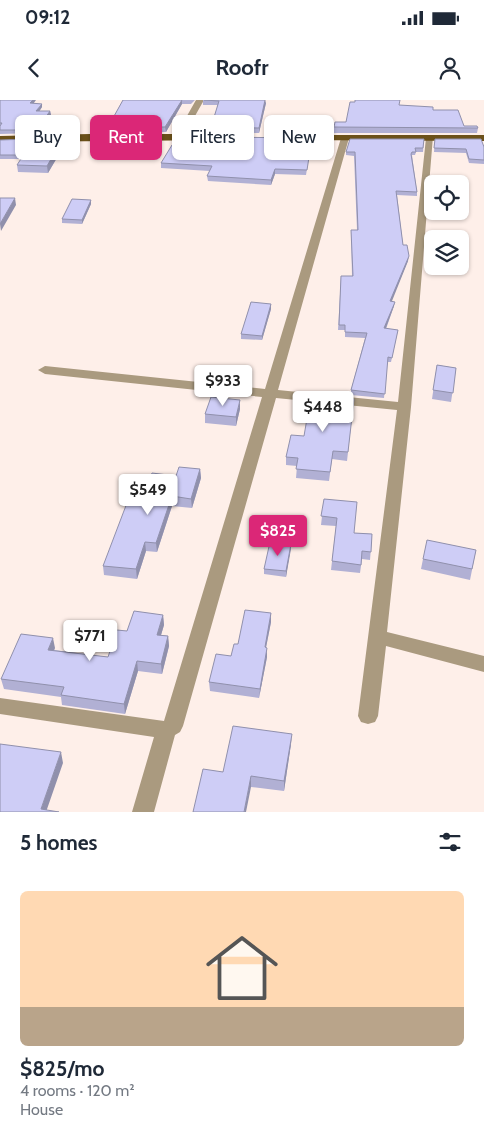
<!DOCTYPE html>
<meta charset="utf-8">
<style>
body{margin:0;font-family:Cabin,sans-serif;background:#f2f2f3;color:#1f2937;height:100vh;display:flex;flex-direction:column;font-size:19px;white-space:nowrap}
*{box-sizing:border-box;margin:0}
p{font-size:16px;color:#747a83}
.icon{flex:none;width:28px;height:28px;fill:none;stroke:currentColor;stroke-width:2;stroke-linecap:round;stroke-linejoin:round}
.map{position:relative;height:712px;overflow:hidden}
.panel{display:flex;flex-direction:column;background:#fff;flex:1}
.panel>*{flex:none}
.banner{position:absolute;left:15px;top:15px;width:455px;height:45px;display:flex;gap:10px}
.buttons{position:absolute;left:424px;top:75px;display:grid;gap:10px}
.buttons a{display:grid;place-items:center;width:45px;height:45px;border-radius:8px;background:#fff;box-shadow:0 1px 4px #0004;font-size:25px}
.price{position:absolute;translate:-50% -42px;padding:0 11px;border-radius:5px;background:#fff;color:#222;font-size:16px;line-height:32px;filter:drop-shadow(0 1px 2px #0008)}
.price::after{content:'';position:absolute;left:50%;top:30px;width:15px;height:11px;margin-left:-8px;background:inherit;clip-path:polygon(0 0,100% 0,50% 100%)}
.price.current{background:#db2777;color:#fff}
ul{padding:0;list-style:none}
li{display:grid;align-content:center;gap:10px;height:265px;padding:0 20px}
li+li{border-top:1px solid #e0e1e3}
li span{display:grid;place-items:center;height:155px;border-radius:8px;color:#555}
li>.icon{margin-inline-start:auto}
span .icon{width:90px;height:90px;fill:#fffc;stroke-width:1}
li b{font-size:21px}
h2{display:flex;justify-content:space-between;align-items:center;height:60px;padding:0 20px;font-size:21px}
.tag{padding:0 18px;border-radius:8px;background:#fff;box-shadow:0 1px 4px #0004;font-size:18px;line-height:45px}
.tag.current{background:#db2777;color:#fff}
.status{display:flex;justify-content:space-between;align-items:center;height:35px;padding:0 25px;background:#fff;direction:ltr}
.status svg{height:14px;fill:currentColor}
header{display:flex;justify-content:space-between;align-items:center;height:65px;padding:0 20px;background:#fff;font-size:22px;font-weight:700}
.map>svg:first-child{display:block}
.lines{fill:none;stroke-linecap:round;stroke-linejoin:round}
.minor{fill:#aa9a7f;fill-rule:evenodd}
.major{fill:#6c511a;fill-rule:evenodd}
.wall{fill:#b1b0d4}
.shaded-wall{fill:#9090ac}
.building{fill:#cecdf6;stroke:#9090ac}
</style>
<div class="status"><b>09:12</b><svg viewBox="0 0 49 12"><path d="M0 12V9h3v3zM5 12V6h3v6zM10 12V3h3v9zM15 12V0h3v12zM26 1h20v11H26zM47 4h2v5h-2z"/></svg></div>
<header><svg class="icon" aria-label="back" viewBox="0 0 24 24"><path d="M15 5l-7 7 7 7"/></svg>Roofr<svg class="icon" aria-label="person" viewBox="0 0 24 24"><circle cx="12" cy="8" r="4"/><path d="M4 21q1-7 8-7t8 7"/></svg></header>
<div class="map">
<svg width="484" height="712" viewBox="0 0 484 712">
<rect width="100%" height="100%" fill="#feefe9"/>
<g class="lines">
<path class="minor" d="M 196,0 L 204,0 L 182,39 L 176,39 L 175,37 Z
M 345,35 L 349,38 L 278,290 L 398,302 L 426,38 L 433,36 L 411,307 L 387,532 L 484,556 L 484,572 L 386,546 L 378,616 L 375,622 L 368,624 L 361,622 L 358,616 L 397,310 L 276,298 L 183,626 L 180,632 L 175,635 L 154,712 L 132,712 L 154,637 L 0,614 L 0,598 L 164,621 L 262,297 L 45,274 L 38,270 L 45,266 L 265,289 L 341,38 Z"/>
<path class="major" d="M 90,34 L 228,34 L 232,37 L 228,40 L 0,42 L 0,36 Z
M 291,35 L 484,35 L 484,41 L 288,40 L 288,36 Z"/>
</g>
<path class="wall" d="M 0,0 L 42,4 L 42,7 L 39,11 L 50,11 L 51,15 L 38,33 L 0,34 Z
M 123,0 L 195,0 L 191,4 L 182,4 L 166,32 L 109,32 L 108,27 Z
M 203,0 L 266,3 L 259,33 L 211,32 L 211,27 L 218,5 L 203,5 Z
M 355,2 L 399,5 L 433,10 L 464,26 L 478,28 L 477,33 L 334,33 L 334,27 L 346,22 Z
M 424,39 L 423,52 L 416,52 L 415,55 L 412,55 L 417,92 L 417,96 L 397,95 L 403,145 L 408,161 L 391,201 L 394,206 L 386,229 L 398,230 L 391,262 L 387,262 L 384,298 L 351,295 L 351,290 L 365,238 L 345,237 L 345,230 L 338,230 L 341,176 L 352,176 L 351,130 L 357,130 L 354,56 L 346,55 L 346,52 Z
M 435,39 L 484,47 L 484,64 L 469,63 L 466,53 L 434,52 Z
M 0,40 L 30,43 L 19,59 L 0,59 Z
M 311,43 L 306,75 L 275,74 L 271,85 L 208,81 L 207,76 L 210,71 L 161,68 L 161,63 L 204,47 Z
M 57,49 L 58,56 L 48,73 L 18,72 L 17,65 Z
M 91,100 L 91,104 L 82,124 L 62,123 L 62,119 Z
M 271,204 L 271,209 L 262,240 L 241,239 L 241,234 Z
M 437,265 L 456,268 L 451,302 L 432,299 Z
M 353,308 L 347,361 L 332,359 L 329,381 L 296,378 L 297,366 L 286,365 L 286,357 L 304,336 Z
M 240,309 L 236,326 L 205,323 L 205,314 Z
M 200,369 L 201,378 L 192,408 L 172,406 L 157,452 L 146,451 L 137,479 L 104,475 L 103,466 L 143,396 L 176,376 Z
M 324,399 L 354,433 L 372,434 L 370,460 L 362,459 L 360,473 L 331,470 L 336,426 L 321,425 Z
M 291,444 L 286,477 L 264,474 L 264,469 Z
M 476,450 L 470,480 L 421,469 L 423,459 Z
M 271,513 L 271,522 L 266,548 L 267,557 L 259,598 L 210,591 L 209,582 L 231,556 L 238,544 Z
M 163,515 L 164,525 L 161,535 L 168,536 L 169,546 L 162,574 L 138,571 L 125,614 L 62,605 L 61,597 L 4,589 L 1,579 L 55,548 L 54,550 L 108,557 L 127,531 Z
M 291,644 L 284,691 L 251,687 L 223,672 Z"/>
<path class="shaded-wall" d="M 33,0 L 36,0 L 31,7 L 30,3 Z
M 182,0 L 182,4 L 166,32 L 165,27 Z
M 265,0 L 266,3 L 259,33 L 259,28 Z
M 42,4 L 42,7 L 37,15 L 36,11 Z
M 50,11 L 51,15 L 38,33 L 37,30 Z
M 30,39 L 30,43 L 19,59 L 18,55 Z
M 57,49 L 58,56 L 48,73 L 47,66 Z
M 275,69 L 275,74 L 271,85 L 271,80 Z
M 15,98 L 16,105 L 1,131 L 0,124 Z
M 91,100 L 91,104 L 82,124 L 82,120 Z
M 409,156 L 408,161 L 390,206 L 390,201 Z
M 395,202 L 394,206 L 384,233 L 384,228 Z
M 271,204 L 271,209 L 262,240 L 262,236 Z
M 240,300 L 240,309 L 236,326 L 236,317 Z
M 200,369 L 201,378 L 192,408 L 191,399 Z
M 172,396 L 172,406 L 157,452 L 156,443 Z
M 145,442 L 146,451 L 137,479 L 136,469 Z
M 291,444 L 291,449 L 286,477 L 286,471 Z
M 271,513 L 271,522 L 264,557 L 265,547 Z
M 163,515 L 164,525 L 158,545 L 157,535 Z
M 168,536 L 169,546 L 162,574 L 161,564 Z
M 53,538 L 55,548 L 50,560 L 48,550 Z
M 267,548 L 267,557 L 259,598 L 260,589 Z
M 137,561 L 138,571 L 125,614 L 124,604 Z
M 292,634 L 291,644 L 284,691 L 284,681 Z
M 61,652 L 63,663 L 46,712 L 41,709 Z
M 251,676 L 251,687 L 246,712 L 244,712 Z"/>
<path class="building" d="M 0,0 L 33,0 L 30,3 L 42,4 L 36,11 L 50,11 L 37,30 L 0,30 L 0,26 L 2,23 L 0,23 Z
M 123,0 L 182,0 L 165,27 L 108,27 Z
M 204,0 L 265,0 L 259,28 L 211,27 L 219,1 Z
M 355,0 L 400,0 L 399,5 L 433,7 L 433,10 L 458,10 L 464,26 L 477,26 L 478,28 L 334,27 L 335,22 L 346,22 L 350,2 L 355,2 Z
M 208,37 L 312,38 L 307,70 L 275,69 L 271,80 L 207,76 L 212,66 L 161,63 L 172,45 L 204,47 Z
M 30,39 L 18,55 L 0,55 L 0,40 Z
M 350,39 L 424,39 L 423,48 L 415,48 L 416,52 L 412,52 L 411,54 L 417,92 L 396,91 L 403,145 L 407,145 L 409,156 L 390,201 L 395,202 L 384,228 L 398,230 L 392,258 L 388,257 L 385,294 L 351,290 L 367,233 L 345,232 L 345,225 L 339,225 L 341,176 L 353,176 L 351,130 L 358,130 L 355,52 L 346,52 Z
M 435,39 L 481,39 L 484,47 L 484,60 L 469,59 L 466,49 L 434,48 Z
M 28,48 L 57,49 L 47,66 L 17,65 Z
M 0,98 L 15,98 L 0,124 Z
M 72,99 L 91,100 L 82,120 L 62,119 Z
M 251,202 L 271,204 L 262,236 L 241,234 Z
M 437,265 L 456,268 L 453,293 L 433,290 Z
M 311,295 L 354,299 L 348,352 L 333,351 L 330,372 L 296,369 L 298,358 L 286,357 L 291,335 L 304,336 Z
M 211,297 L 240,300 L 236,317 L 205,314 Z
M 179,367 L 200,369 L 191,399 L 172,396 L 156,443 L 145,442 L 136,469 L 103,466 L 130,395 L 143,396 L 152,373 L 176,376 Z
M 324,399 L 357,402 L 354,433 L 372,434 L 371,452 L 362,451 L 361,465 L 332,461 L 337,418 L 321,416 Z
M 427,440 L 476,450 L 472,469 L 423,459 Z
M 270,442 L 291,444 L 286,471 L 264,469 Z
M 245,510 L 271,513 L 265,547 L 267,548 L 260,589 L 209,582 L 216,554 L 231,556 L 234,544 L 238,544 Z
M 134,511 L 163,515 L 157,535 L 168,536 L 161,564 L 137,561 L 124,604 L 61,595 L 64,587 L 1,579 L 21,534 L 53,538 L 48,550 L 108,557 L 117,530 L 127,531 Z
M 233,626 L 292,634 L 284,681 L 251,676 L 244,712 L 193,712 L 203,669 L 223,672 Z
M 0,644 L 61,652 L 41,709 L 59,712 L 0,712 Z"/>
</svg>
<div class="buttons">
<a><svg class="icon" aria-label="locate" viewBox="0 0 24 24"><circle cx="12" cy="12" r="6"/><path d="M12 2v4M12 18v4M2 12h4M18 12h4"/></svg></a>
<a><svg class="icon" aria-label="layers" viewBox="0 0 24 24"><path d="M12 4l9 5-9 5-9-5zM3 14l9 5 9-5"/></svg></a>
</div>
<b class="price" style="left:223px;top:307px">$933</b>
<b class="price" style="left:323px;top:333px">$448</b>
<b class="price" style="left:148px;top:416px">$549</b>
<b class="price current" style="left:278px;top:457px">$825</b>
<b class="price" style="left:90px;top:562px">$771</b>
<div class="banner">
<a class="tag">Buy</a>
<a class="tag current">Rent</a>
<a class="tag">Filters</a>
<a class="tag">New</a>
</div>
</div>
<section class="panel">
<h2>5 homes<svg class="icon" aria-label="filters" viewBox="0 0 24 24"><path d="M4 7h16M4 17h16"/><circle cx="9" cy="7" r="2"/><circle cx="15" cy="17" r="2"/></svg></h2>
<ul>
<li><span style="background:linear-gradient(#ffd9b3 75%,#b9a48a 0)"><svg class="icon" aria-label="home" viewBox="0 0 24 24"><path d="M3 11l9-7 9 7M6 9v11h12V9"/></svg></span><div><b>$825/mo</b><p>4 rooms · 120 m²</p><p>House</p></div></li>
</ul>
</section>
